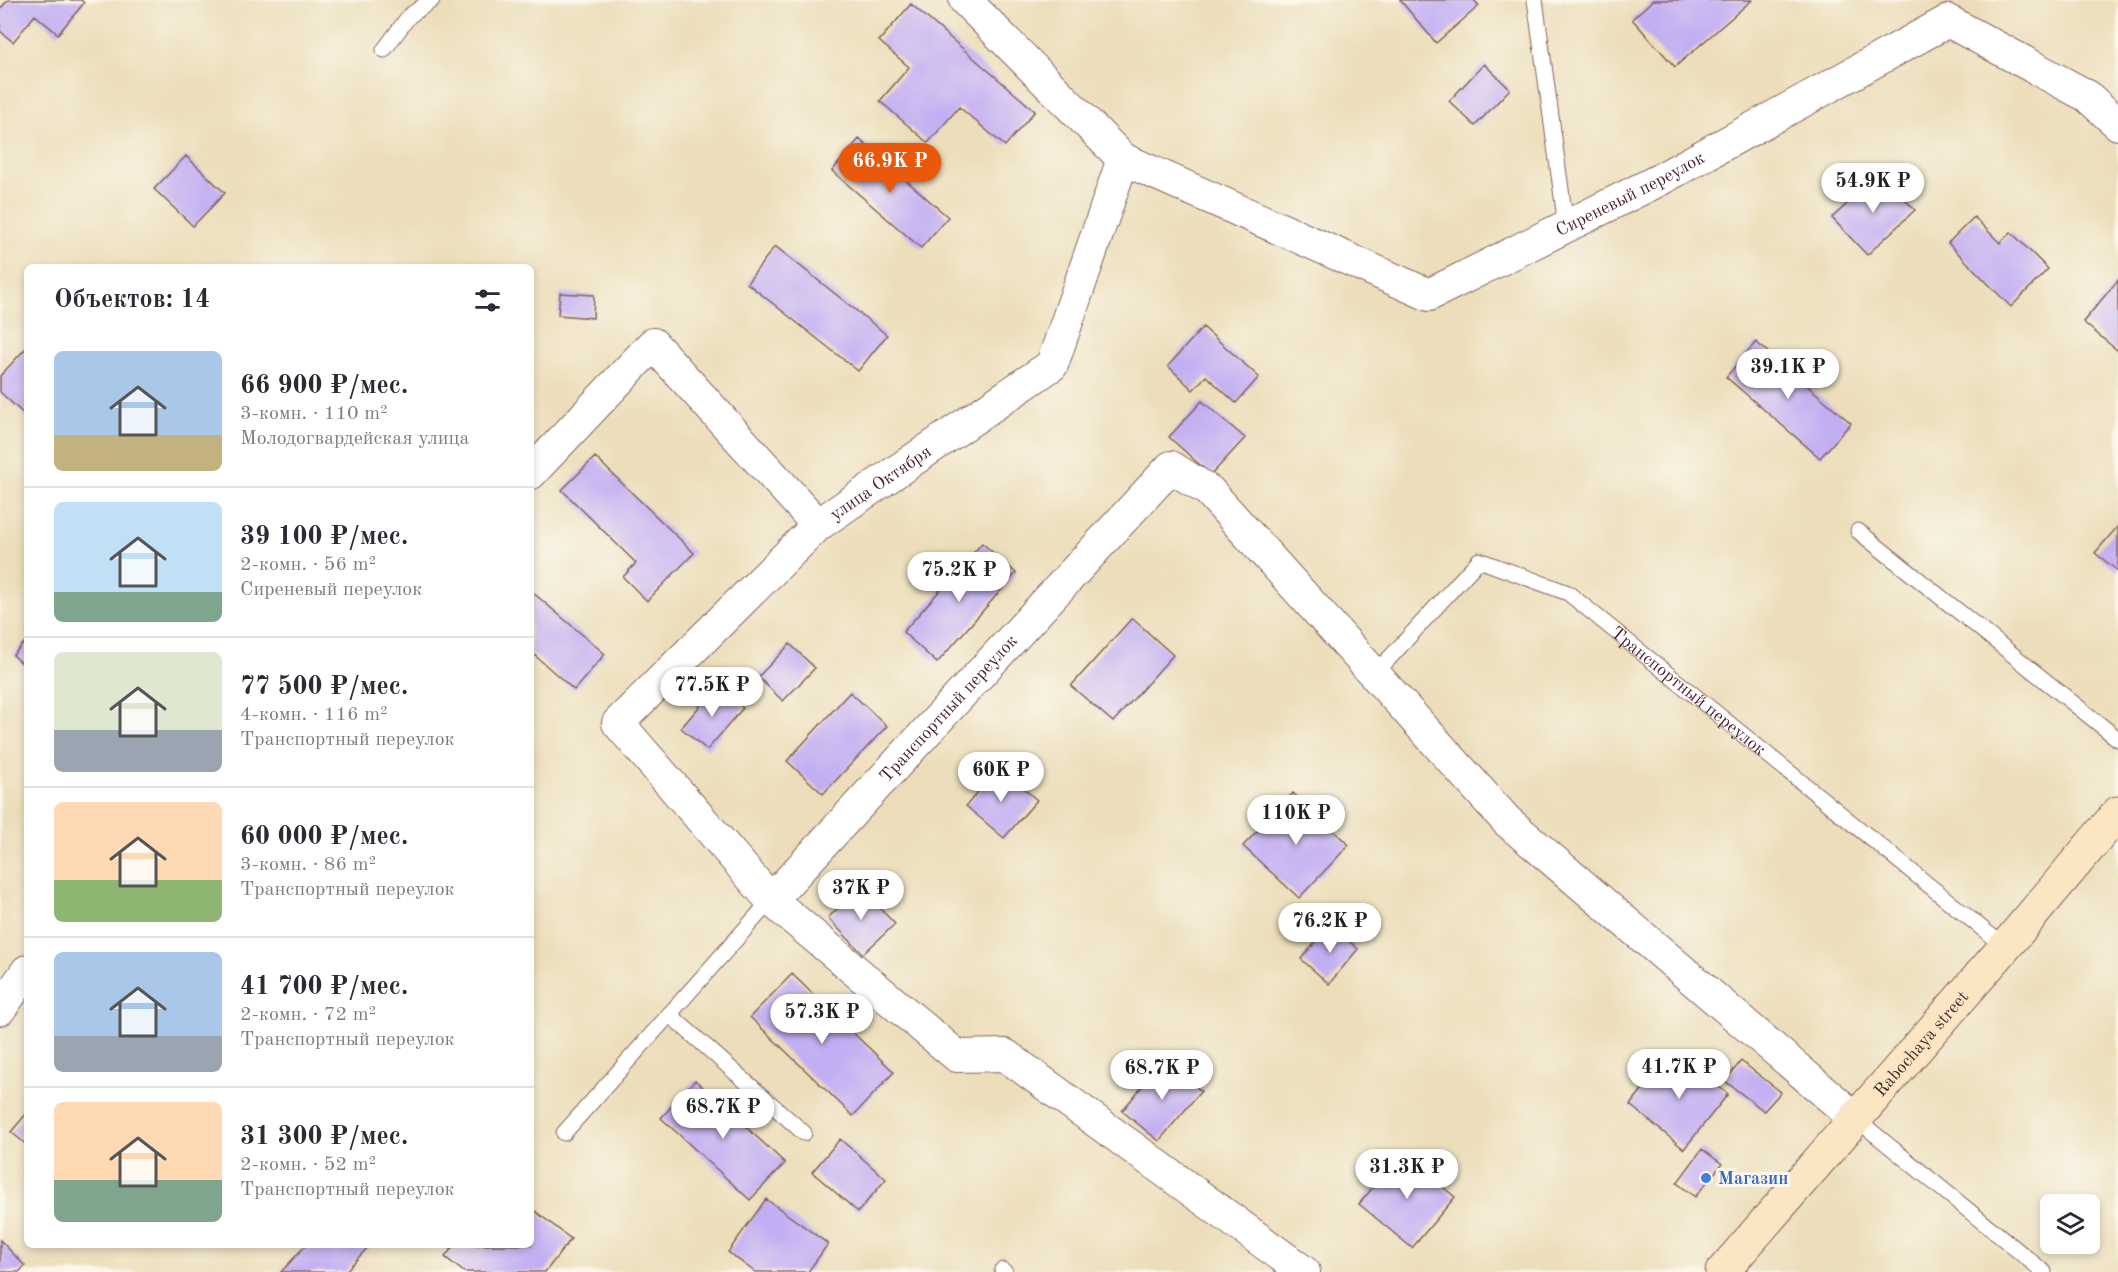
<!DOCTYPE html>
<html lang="ru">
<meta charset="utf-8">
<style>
body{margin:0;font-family:"Old Standard TT",serif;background:#f2f2f3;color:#2b2b33;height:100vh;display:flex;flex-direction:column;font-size:22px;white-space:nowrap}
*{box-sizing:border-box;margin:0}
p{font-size:20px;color:#7c7c81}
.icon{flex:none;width:33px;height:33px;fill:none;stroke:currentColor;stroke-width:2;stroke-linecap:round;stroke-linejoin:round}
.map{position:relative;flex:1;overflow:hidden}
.panel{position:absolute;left:24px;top:264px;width:510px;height:984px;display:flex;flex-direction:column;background:#fff;border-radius:9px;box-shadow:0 3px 9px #0003}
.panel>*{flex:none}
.buttons{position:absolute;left:2040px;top:1194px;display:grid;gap:12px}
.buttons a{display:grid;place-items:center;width:60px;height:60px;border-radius:9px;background:#fff;box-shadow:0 3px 9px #0003;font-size:30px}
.price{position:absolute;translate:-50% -51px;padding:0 14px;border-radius:21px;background:#fff;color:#222;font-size:20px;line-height:39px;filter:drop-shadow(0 2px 3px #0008)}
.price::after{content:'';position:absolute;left:50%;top:36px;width:18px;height:14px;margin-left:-9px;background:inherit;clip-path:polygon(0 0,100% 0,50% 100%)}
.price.on{background:#ea580c;color:#fff}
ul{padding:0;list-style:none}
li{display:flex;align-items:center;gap:18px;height:150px;padding:0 30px}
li+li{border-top:2px solid #e1e1e2}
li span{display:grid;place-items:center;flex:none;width:168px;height:120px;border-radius:9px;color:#555}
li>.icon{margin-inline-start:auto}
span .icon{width:72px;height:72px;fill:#fffc;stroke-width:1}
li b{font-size:26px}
h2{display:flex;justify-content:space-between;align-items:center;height:72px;padding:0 30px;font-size:26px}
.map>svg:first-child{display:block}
.building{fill:#c2aef2}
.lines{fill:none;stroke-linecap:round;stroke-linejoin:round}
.lane-casing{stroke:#83625d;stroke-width:17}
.street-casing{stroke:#83625d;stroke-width:34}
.secondary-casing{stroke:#83625d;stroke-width:35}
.lane{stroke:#fff;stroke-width:15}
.street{stroke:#fff;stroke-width:32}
.secondary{stroke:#fbe6c4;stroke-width:33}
.shop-dot{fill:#3f7fe0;stroke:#fbf7ec;stroke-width:2}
.labels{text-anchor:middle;stroke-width:6;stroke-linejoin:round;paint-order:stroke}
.street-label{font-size:18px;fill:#4a1f2b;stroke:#fbf7ec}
.shop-label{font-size:18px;font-weight:bold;fill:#366cbe;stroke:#fbf7ec;text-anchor:start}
</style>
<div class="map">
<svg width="2118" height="1272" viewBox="0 0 2118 1272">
<rect width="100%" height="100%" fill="#fbf7ec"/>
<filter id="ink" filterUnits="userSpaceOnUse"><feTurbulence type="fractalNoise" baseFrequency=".0167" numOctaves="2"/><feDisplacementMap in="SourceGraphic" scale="12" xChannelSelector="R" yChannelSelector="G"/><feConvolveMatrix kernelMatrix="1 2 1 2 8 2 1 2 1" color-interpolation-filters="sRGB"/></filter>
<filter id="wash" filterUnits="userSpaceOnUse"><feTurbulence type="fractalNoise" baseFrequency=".008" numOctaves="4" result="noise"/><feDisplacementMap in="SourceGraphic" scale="24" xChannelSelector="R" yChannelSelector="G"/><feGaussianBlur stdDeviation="1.35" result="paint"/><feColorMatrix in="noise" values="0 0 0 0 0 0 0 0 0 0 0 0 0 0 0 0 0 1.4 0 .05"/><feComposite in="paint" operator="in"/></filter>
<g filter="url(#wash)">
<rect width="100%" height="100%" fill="#ecdeba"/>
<g id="blocks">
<path class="building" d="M 8,0 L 81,0 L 84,3 L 58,34 L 35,15 L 13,42 L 0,31 L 0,9 Z
M 1400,0 L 1474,0 L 1479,6 L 1436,43 Z
M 1653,0 L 1752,0 L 1675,67 L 1632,19 Z
M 911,4 L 1035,111 L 1005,146 L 959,107 L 928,143 L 880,101 L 909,67 L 879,41 Z
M 1484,64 L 1510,89 L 1475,126 L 1449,101 Z
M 859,139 L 948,217 L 921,248 L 832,171 Z
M 186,156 L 225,193 L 193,226 L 154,189 Z
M 1880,173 L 1915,210 L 1867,255 L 1832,218 Z
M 1974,217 L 2000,243 L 2011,232 L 2048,269 L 2011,307 L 1948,243 Z
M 775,246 L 887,335 L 858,371 L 747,283 Z
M 2118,280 L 2118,351 L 2083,322 Z
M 560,293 L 594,295 L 593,318 L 558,315 Z
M 1203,327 L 1259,377 L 1236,403 L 1206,376 L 1193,390 L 1168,366 Z
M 1756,342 L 1851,423 L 1820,458 L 1726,377 Z
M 27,347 L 27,417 L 0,392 L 0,376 Z
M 1202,401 L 1245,438 L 1211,475 L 1169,437 Z
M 595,457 L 694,553 L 647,601 L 623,577 L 636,563 L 562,490 Z
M 2118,526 L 2118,571 L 2095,553 Z
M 982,543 L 1016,573 L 937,663 L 903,632 Z
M 531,591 L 605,654 L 574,690 L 531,652 Z
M 1132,618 L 1173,655 L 1113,722 L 1071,686 Z
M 27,640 L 27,668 L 13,655 Z
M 790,644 L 815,668 L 783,701 L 758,677 Z
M 717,686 L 743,708 L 707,750 L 681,728 Z
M 850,692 L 887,726 L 823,794 L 787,761 Z
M 999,767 L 1037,800 L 1004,838 L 966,806 Z
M 1293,793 L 1349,845 L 1299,898 L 1243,846 Z
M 859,887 L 895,924 L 863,954 L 828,918 Z
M 1331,925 L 1358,949 L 1329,984 L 1301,959 Z
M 792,974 L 894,1072 L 853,1116 L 750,1017 Z
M 1673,1051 L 1728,1094 L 1684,1149 L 1630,1105 Z
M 1164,1060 L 1201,1091 L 1159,1141 L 1122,1111 Z
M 1741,1061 L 1781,1092 L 1764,1111 L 1725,1081 Z
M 695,1080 L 785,1163 L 750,1200 L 661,1118 Z
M 27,1113 L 27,1145 L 11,1132 Z
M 840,1139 L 886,1179 L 858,1212 L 812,1172 Z
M 1702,1149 L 1722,1164 L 1695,1197 L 1677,1183 Z
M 1402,1153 L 1455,1197 L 1412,1248 L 1359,1204 Z
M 766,1199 L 828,1244 L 808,1272 L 755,1272 L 728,1252 Z
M 531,1208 L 571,1239 L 545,1272 L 464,1272 L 445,1257 L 454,1245 L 531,1245 Z
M 0,1240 L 25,1266 L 19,1272 L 0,1272 Z
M 306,1245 L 370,1245 L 345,1272 L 281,1272 Z"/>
</g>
</g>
<g filter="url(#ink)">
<use href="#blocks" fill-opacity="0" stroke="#83625d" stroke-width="1.5"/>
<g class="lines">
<g class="lane-casing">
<g id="lane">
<path d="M 1535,0 L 1566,226"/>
<path d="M 384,50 L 409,16 L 432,0"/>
<path d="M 1858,531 L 2118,739"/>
<path id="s1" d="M 1374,675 L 1479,560 L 1568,593 L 2005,947"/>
<path d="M 669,1014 L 804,1133"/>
<path d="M 1855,1118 L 2044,1272"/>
<path d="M 564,1133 L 771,900"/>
<path d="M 1002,1270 L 1005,1272"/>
</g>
</g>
<g class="street-casing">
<g id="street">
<path id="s2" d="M 965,0 L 1123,159 L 1429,295 L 1659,180 L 1948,21 L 2087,96 L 2118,124"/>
<path id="s3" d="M 531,473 L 653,344 L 818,525 L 1052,365 L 1123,159"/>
<path d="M 818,525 L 618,723 L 771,900 L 957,1056 L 1005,1055 L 1304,1272"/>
<path id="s4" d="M 771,900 L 1171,467 L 1209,491 L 1507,821 L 1855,1118"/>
<path d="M 0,1009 L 27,971"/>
</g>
</g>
<g class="secondary-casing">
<g id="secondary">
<path id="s5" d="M 1722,1272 L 2005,947 L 2118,813"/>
</g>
</g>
<use href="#lane" class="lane"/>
<use href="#street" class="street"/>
<use href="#secondary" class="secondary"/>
</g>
</g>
<circle class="shop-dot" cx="1706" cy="1178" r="6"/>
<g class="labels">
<g class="street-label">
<text dy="6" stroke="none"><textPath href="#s2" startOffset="784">Сиреневый переулок</textPath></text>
<text dy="6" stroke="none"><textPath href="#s3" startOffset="498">улица Октября</textPath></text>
<text dy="6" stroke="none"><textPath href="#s1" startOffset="406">Транспортный переулок</textPath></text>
<text dy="6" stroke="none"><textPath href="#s4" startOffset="261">Транспортный переулок</textPath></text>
<text dy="6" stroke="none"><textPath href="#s5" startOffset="303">Rabochaya street</textPath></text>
</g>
<g class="shop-label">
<text x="1718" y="1184">Магазин</text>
</g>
</g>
</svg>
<div class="buttons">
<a><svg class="icon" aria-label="layers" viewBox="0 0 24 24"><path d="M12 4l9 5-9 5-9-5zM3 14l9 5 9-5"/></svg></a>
</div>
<b class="price on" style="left:890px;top:194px">66.9K ₽</b>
<b class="price" style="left:1873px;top:214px">54.9K ₽</b>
<b class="price" style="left:1788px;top:400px">39.1K ₽</b>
<b class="price" style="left:959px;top:603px">75.2K ₽</b>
<b class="price" style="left:712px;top:718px">77.5K ₽</b>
<b class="price" style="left:1001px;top:803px">60K ₽</b>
<b class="price" style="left:1296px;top:846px">110K ₽</b>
<b class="price" style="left:861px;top:921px">37K ₽</b>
<b class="price" style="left:1330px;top:954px">76.2K ₽</b>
<b class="price" style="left:822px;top:1045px">57.3K ₽</b>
<b class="price" style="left:1679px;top:1100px">41.7K ₽</b>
<b class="price" style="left:1162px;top:1101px">68.7K ₽</b>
<b class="price" style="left:723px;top:1140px">68.7K ₽</b>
<b class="price" style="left:1407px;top:1200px">31.3K ₽</b>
<section class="panel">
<h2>Объектов: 14<svg class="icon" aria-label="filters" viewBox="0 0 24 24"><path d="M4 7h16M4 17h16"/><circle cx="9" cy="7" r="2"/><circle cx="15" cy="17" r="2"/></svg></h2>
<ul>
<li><span style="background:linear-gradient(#a9c7e8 70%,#c2b280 0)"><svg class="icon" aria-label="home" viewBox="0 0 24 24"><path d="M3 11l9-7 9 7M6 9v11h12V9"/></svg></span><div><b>66 900 ₽/мес.</b><p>3-комн. · 110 m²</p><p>Молодогвардейская улица</p></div></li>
<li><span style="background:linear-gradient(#bfe0f5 75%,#7fa58c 0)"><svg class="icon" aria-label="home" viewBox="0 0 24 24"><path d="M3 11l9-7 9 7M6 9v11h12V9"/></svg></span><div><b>39 100 ₽/мес.</b><p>2-комн. · 56 m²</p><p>Сиреневый переулок</p></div></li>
<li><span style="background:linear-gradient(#dfe7d0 65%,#9aa5b1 0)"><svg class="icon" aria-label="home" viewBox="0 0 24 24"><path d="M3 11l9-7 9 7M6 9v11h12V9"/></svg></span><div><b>77 500 ₽/мес.</b><p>4-комн. · 116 m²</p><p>Транспортный переулок</p></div></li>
<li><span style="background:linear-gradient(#ffd9b3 65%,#8fb573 0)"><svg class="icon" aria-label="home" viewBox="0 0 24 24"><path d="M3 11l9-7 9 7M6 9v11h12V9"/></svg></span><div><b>60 000 ₽/мес.</b><p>3-комн. · 86 m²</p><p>Транспортный переулок</p></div></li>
<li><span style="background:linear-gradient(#a9c7e8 70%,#9aa5b1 0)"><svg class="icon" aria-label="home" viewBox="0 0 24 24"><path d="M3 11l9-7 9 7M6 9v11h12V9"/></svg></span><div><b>41 700 ₽/мес.</b><p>2-комн. · 72 m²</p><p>Транспортный переулок</p></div></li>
<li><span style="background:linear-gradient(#ffd9b3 65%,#7fa58c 0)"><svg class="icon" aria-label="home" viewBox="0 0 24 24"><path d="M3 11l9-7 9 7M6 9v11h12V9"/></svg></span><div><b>31 300 ₽/мес.</b><p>2-комн. · 52 m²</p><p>Транспортный переулок</p></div></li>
</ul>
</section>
</div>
